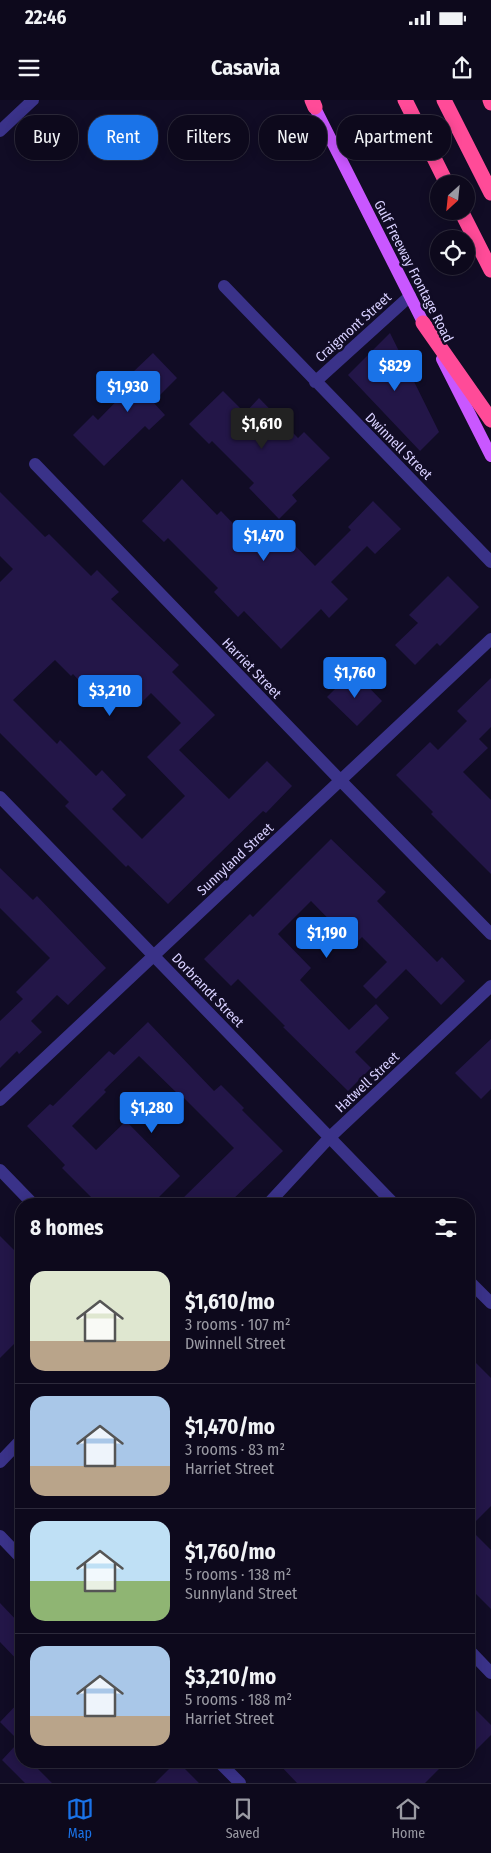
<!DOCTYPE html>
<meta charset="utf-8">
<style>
body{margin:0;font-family:"Fira Sans Condensed",sans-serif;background:#161225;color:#f1f3f6;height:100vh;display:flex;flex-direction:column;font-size:19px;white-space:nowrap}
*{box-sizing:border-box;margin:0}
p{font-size:16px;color:#9a9aa3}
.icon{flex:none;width:28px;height:28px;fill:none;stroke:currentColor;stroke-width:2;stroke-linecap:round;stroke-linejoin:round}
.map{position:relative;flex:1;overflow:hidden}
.sheet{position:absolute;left:15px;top:1098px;width:460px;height:570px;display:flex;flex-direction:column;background:#0d091c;border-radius:20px;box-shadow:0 2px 12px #0003,0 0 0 1px #2d2a3b}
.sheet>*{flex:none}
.top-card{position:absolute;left:15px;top:15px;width:461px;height:45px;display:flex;gap:10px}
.needle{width:32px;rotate:207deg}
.controls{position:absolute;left:430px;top:75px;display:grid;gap:10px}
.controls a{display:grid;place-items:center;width:45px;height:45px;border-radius:50%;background:#0d091c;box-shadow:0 2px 12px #0003,0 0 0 1px #2d2a3b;font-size:25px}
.price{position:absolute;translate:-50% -42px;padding:0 11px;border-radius:5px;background:#1a73e8;color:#fff;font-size:16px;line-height:32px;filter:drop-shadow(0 1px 2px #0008)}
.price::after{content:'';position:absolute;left:50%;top:30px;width:15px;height:11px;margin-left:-8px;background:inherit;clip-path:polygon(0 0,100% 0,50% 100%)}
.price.current{background:#222;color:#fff}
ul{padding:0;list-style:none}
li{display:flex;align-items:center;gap:15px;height:125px;padding:0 15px}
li+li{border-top:1px solid #2d2a3b}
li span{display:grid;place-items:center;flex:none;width:140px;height:100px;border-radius:15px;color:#555}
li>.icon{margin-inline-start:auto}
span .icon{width:60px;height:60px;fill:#fffc;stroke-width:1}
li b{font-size:21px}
h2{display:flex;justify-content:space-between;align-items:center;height:60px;padding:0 15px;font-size:21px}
.pill{padding:0 18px;border-radius:20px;background:#0d091c;box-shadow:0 2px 12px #0003,0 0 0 1px #2d2a3b;font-size:18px;line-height:45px}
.pill.current{background:#1a73e8;color:#fff}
.status{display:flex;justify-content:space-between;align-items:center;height:35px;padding:0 25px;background:#0d091c;direction:ltr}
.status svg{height:14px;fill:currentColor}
header{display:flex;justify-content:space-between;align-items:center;height:65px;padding:0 15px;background:#0d091c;font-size:22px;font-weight:700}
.tab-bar{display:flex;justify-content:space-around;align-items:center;height:70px;border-top:1px solid #2d2a3b;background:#0d091c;font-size:14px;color:#9a9aa3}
.tab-bar a{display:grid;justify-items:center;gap:2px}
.tab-bar .current{color:#1a73e8}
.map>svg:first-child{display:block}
.building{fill:#231648;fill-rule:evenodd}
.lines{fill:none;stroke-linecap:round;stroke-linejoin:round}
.minor{stroke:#3a3289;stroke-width:12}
.major{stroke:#c957ff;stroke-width:12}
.highway{stroke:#ff4b98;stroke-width:15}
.labels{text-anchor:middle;stroke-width:5;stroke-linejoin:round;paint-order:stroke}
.street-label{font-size:14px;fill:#d8d0ff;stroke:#110c25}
</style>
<div class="status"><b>22:46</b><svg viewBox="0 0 49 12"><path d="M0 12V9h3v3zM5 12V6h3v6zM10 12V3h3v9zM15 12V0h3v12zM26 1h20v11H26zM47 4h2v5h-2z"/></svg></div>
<header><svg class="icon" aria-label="menu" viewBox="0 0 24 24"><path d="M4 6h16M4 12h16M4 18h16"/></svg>Casavia<svg class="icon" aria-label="share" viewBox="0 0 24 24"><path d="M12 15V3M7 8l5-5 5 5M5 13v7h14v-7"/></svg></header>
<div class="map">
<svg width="491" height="1683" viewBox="0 0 491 1683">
<rect width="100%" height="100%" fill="#110c25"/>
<path class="building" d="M 390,233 L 439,332 L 420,351 L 348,275 Z
M 153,253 L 177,278 L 153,302 L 165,315 L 149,330 L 145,326 L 104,366 L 73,335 L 93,315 L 98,320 L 139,278 L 133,272 Z
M 223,291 L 245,313 L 259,298 L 298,338 L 304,332 L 330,358 L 292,395 L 297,401 L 279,419 L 249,388 L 254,383 L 212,341 L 209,344 L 189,324 Z
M 182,379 L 217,415 L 221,411 L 259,450 L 280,430 L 315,466 L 351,430 L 348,427 L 373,401 L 401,429 L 375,454 L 367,446 L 331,482 L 348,499 L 329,518 L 321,509 L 281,549 L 244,511 L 238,517 L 214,492 L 218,488 L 168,438 L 164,442 L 142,421 Z
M 0,392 L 45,437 L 49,434 L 91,476 L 97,470 L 119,492 L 111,499 L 179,565 L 172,572 L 215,615 L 179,650 L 229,699 L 267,661 L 292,686 L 266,713 L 263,711 L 168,804 L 128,765 L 126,767 L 65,706 L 69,702 L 0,633 L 0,482 L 13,469 L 0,456 ZM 55,560 L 71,576 L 73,574 L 96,599 L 117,579 L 141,603 L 151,593 L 181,623 L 147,657 L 185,696 L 142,739 L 112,709 L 126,695 L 102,670 L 96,676 L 60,640 L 57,644 L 13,600 Z
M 448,476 L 479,507 L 440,546 L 437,543 L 415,565 L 395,545 L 418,523 L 409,515 Z
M 353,571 L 382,601 L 357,626 L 327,597 Z
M 491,578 L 491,627 L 479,639 L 488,648 L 463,672 L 491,700 L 491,774 L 431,714 L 433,712 L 396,675 L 430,642 L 438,650 L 467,621 L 457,611 Z
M 331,739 L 386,792 L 377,801 L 437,862 L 442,857 L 465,881 L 441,905 L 406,869 L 376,899 L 363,886 L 387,862 L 362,837 L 354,845 L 311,801 L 278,834 L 311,868 L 300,880 L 349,930 L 376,904 L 389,918 L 355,952 L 371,968 L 348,991 L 283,927 L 285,926 L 238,879 L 231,886 L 204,859 L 250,814 L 253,817 Z
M 0,768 L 33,800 L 37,796 L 106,868 L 68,905 L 57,895 L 31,921 L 42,932 L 19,954 L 17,951 L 0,968 L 0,921 L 23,899 L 16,892 L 50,858 L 0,808 Z
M 148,922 L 214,991 L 221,985 L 244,1008 L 242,1010 L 283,1051 L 228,1104 L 177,1104 L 234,1048 L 182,996 L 181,997 L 139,956 L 104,990 L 106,992 L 72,1026 L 96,1050 L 126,1021 L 180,1076 L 152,1104 L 98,1104 L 62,1068 L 65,1065 L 27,1026 L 50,1004 L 53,1006 L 109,951 L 114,955 Z
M 491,939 L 491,989 L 481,999 L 455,973 Z
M 0,1136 L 21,1157 L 21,1237 L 0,1258 Z
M 469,1256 L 491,1278 L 491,1406 L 469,1428 L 491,1450 L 491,1509 L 469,1487 Z
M 0,1503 L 21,1525 L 21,1564 L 0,1542 Z
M 21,1600 L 21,1643 L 0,1622 Z
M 469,1603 L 491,1625 L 491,1635 L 469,1657 Z
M 15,1646 L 21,1652 L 21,1661 L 30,1661 L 52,1683 L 25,1683 L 2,1660 Z
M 177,1661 L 199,1683 L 155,1683 Z
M 276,1661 L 447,1661 L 425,1683 L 297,1683 Z"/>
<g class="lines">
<path class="minor" d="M 0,31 L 33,0
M 224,186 L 491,462
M 315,282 L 410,196
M 35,364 L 341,681 L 491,834
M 0,697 L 394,1104
M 0,1000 L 491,539
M 0,1070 L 33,1104
M 268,1104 L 329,1038 L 491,886
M 469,1181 L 491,1203
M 0,1362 L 21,1340
M 0,1436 L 21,1458
M 469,1550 L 491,1573
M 218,1661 L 240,1683"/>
<path class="major" d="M 311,0 L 427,230
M 442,259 L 491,356"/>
<path class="highway" d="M 312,0 L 315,7
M 405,0 L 447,84
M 444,0 L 491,93
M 490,0 L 491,3
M 461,111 L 491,170
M 423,223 L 491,320"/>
</g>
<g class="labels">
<g class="street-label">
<text transform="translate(414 171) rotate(63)" y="5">Gulf Freeway Frontage Road</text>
<text transform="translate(353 227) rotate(-42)" y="5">Craigmont Street</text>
<text transform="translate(399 346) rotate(45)" y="5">Dwinnell Street</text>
<text transform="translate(252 568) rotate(46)" y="5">Harriet Street</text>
<text transform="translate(235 759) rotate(-43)" y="5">Sunnyland Street</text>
<text transform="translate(208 890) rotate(46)" y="5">Dorbrandt Street</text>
<text transform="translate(367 982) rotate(-43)" y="5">Hatwell Street</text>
</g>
</g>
</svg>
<div class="controls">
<a><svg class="needle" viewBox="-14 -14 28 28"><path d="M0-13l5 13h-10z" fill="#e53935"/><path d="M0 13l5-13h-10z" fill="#9a9aa3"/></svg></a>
<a><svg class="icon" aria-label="locate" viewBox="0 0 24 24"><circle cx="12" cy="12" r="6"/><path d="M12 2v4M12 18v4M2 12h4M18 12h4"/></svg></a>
</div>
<b class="price" style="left:395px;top:292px">$829</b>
<b class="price" style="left:128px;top:313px">$1,930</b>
<b class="price current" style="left:262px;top:350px">$1,610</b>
<b class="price" style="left:264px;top:462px">$1,470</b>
<b class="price" style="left:355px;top:599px">$1,760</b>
<b class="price" style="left:110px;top:617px">$3,210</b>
<b class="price" style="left:327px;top:859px">$1,190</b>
<b class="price" style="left:152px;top:1034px">$1,280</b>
<div class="top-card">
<a class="pill">Buy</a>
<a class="pill current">Rent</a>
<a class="pill">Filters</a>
<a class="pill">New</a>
<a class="pill">Apartment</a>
</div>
<section class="sheet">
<h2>8 homes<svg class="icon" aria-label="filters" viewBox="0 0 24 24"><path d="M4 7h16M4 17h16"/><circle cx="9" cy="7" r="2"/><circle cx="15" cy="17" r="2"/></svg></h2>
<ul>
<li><span style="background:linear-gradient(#dfe7d0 70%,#b9a48a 0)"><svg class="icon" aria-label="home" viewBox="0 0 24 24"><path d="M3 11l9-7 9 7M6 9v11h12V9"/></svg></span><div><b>$1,610/mo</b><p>3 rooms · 107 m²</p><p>Dwinnell Street</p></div></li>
<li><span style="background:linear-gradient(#a9c7e8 70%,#b9a48a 0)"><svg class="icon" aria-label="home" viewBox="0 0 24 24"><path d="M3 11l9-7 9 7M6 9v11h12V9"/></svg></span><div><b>$1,470/mo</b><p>3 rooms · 83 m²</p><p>Harriet Street</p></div></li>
<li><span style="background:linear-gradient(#bfe0f5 60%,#8fb573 0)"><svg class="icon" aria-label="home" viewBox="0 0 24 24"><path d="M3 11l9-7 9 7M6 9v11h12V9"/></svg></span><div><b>$1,760/mo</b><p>5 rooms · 138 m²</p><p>Sunnyland Street</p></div></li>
<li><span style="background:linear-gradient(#a9c7e8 70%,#b9a48a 0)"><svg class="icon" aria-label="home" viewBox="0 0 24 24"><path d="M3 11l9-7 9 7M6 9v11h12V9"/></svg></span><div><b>$3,210/mo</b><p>5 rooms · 188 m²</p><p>Harriet Street</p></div></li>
</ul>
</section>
</div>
<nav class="tab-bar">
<a class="current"><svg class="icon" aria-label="map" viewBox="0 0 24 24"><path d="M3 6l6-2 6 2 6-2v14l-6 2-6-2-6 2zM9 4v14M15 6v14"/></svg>Map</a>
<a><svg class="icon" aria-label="saved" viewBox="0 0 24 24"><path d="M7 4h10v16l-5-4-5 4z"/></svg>Saved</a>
<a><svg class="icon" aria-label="home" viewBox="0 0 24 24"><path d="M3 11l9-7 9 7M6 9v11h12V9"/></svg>Home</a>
</nav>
